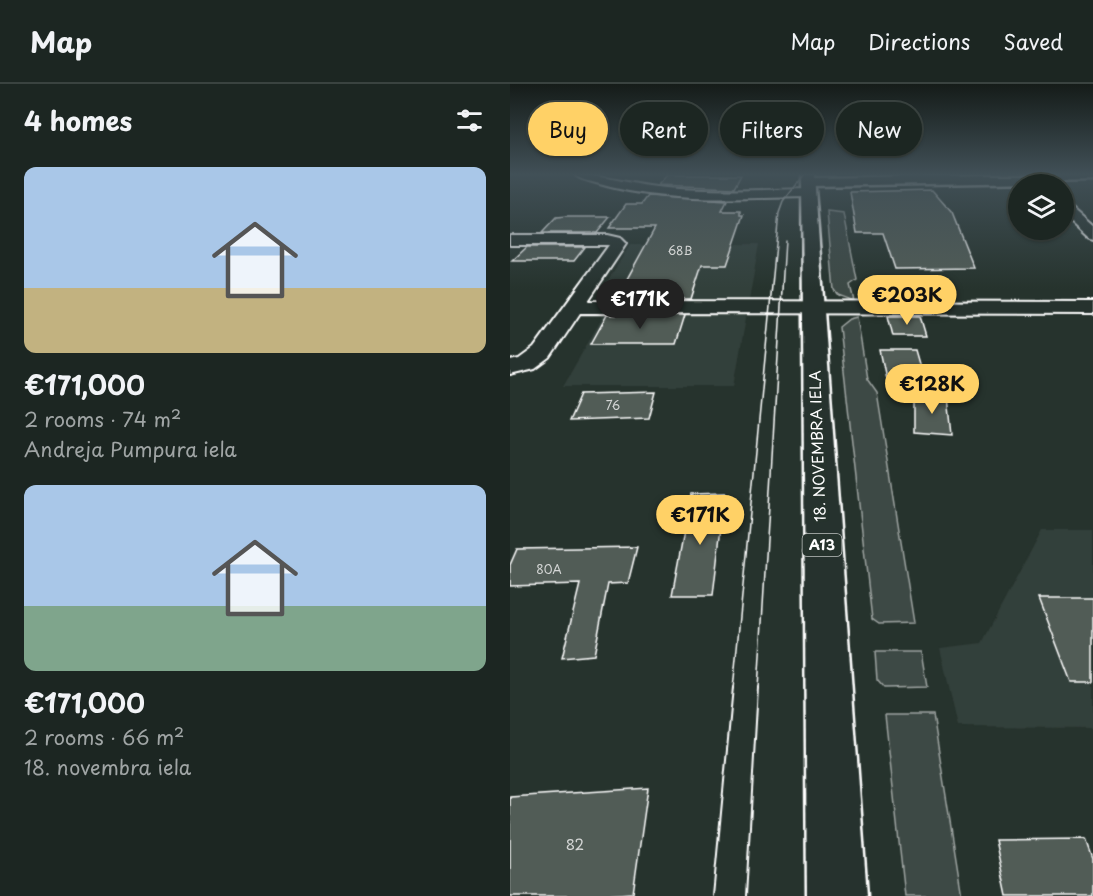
<!DOCTYPE html>
<meta charset="utf-8">
<style>
body{margin:0;font-family:"Playpen Sans",sans-serif;background:#252e2a;color:#f1f3f6;height:100vh;display:flex;flex-direction:column;font-size:22px;white-space:nowrap}
*{box-sizing:border-box;margin:0}
p{font-size:20px;color:#a0a5a5}
.icon{flex:none;width:33px;height:33px;fill:none;stroke:currentColor;stroke-width:2;stroke-linecap:round;stroke-linejoin:round}
.map{position:relative;flex:1;overflow:hidden}
.panel{display:flex;flex-direction:column;background:#1c2622;width:510px}
.panel>*{flex:none}
.top-card{position:absolute;left:18px;top:18px;width:474px;height:54px;display:flex;gap:12px}
.fabs{position:absolute;left:498px;top:90px;display:grid;gap:12px}
.fabs a{display:grid;place-items:center;width:66px;height:66px;border-radius:50%;background:#1c2622;box-shadow:0 2px 4px #0004,0 0 0 2px #3a4340;font-size:30px}
.price{position:absolute;translate:-50% -51px;padding:0 14px;border-radius:21px;background:#ffd166;color:#111;font-size:20px;line-height:39px;filter:drop-shadow(0 2px 3px #0008)}
.price::after{content:'';position:absolute;left:50%;top:36px;width:18px;height:14px;margin-left:-9px;background:inherit;clip-path:polygon(0 0,100% 0,50% 100%)}
.price.selected{background:#222;color:#fff}
ul{padding:0;list-style:none}
li{display:grid;align-content:center;gap:12px;height:318px;padding:0 24px}
li span{display:grid;place-items:center;height:186px;border-radius:12px;color:#555}
li>.icon{margin-inline-start:auto}
span .icon{width:108px;height:108px;fill:#fffc;stroke-width:1}
li b{font-size:26px}
h2{display:flex;justify-content:space-between;align-items:center;height:72px;padding:0 24px;font-size:26px}
.chip{padding:0 21px;border-radius:27px;background:#1c2622;box-shadow:0 2px 4px #0004,0 0 0 2px #3a4340;font-size:21px;line-height:54px}
.chip.selected{background:#ffd166;color:#111}
header{display:flex;align-items:center;gap:36px;box-sizing:border-box;height:84px;padding:0 30px;background:#1c2622;border-bottom:2px solid #3a4340}
header strong{font-size:28px}
nav{display:flex;gap:33px;margin-inline-start:auto;font-size:21px}
main{display:flex;flex:1;min-height:0}
.map>svg:first-child{display:block}
.built{fill:#333f3a}
.green{fill:#3e4944;stroke:#9ea4a2;stroke-width:1.5}
.building{fill:#515c57;stroke:#fff;stroke-width:1.5}
.lines{fill:none;stroke-linecap:round;stroke-linejoin:round}
.street-casing{stroke:#fff;stroke-width:4}
.secondary-casing{stroke:#fff;stroke-width:5}
.primary-casing{stroke:#fff;stroke-width:5}
.street{fill:#26332d;fill-rule:evenodd}
.secondary{fill:#26332d;fill-rule:evenodd}
.primary{fill:#26332d;fill-rule:evenodd}
.tram-far1{stroke:#fff;stroke-width:1.5}
.tram{stroke:#fff;stroke-width:2}
.labels{text-anchor:middle;stroke-width:6;stroke-linejoin:round;paint-order:stroke}
.number-label{font-size:12px;fill:#d4d6d5}
.shield{fill:#26332d;stroke:#bec2c0;stroke-width:1.5}
.shield-label{font-size:14px;font-weight:bold;fill:#fff}
.street-label{font-size:15px;fill:#fff;stroke:#26332d}
.near-number-label{font-size:15px;fill:#d4d6d5}
</style>
<header>
<strong>Map</strong>
<nav><a>Map</a><a>Directions</a><a>Saved</a></nav>
</header>
<main>
<section class="panel">
<h2>4 homes<svg class="icon" aria-label="filters" viewBox="0 0 24 24"><path d="M4 7h16M4 17h16"/><circle cx="9" cy="7" r="2"/><circle cx="15" cy="17" r="2"/></svg></h2>
<ul>
<li><span style="background:linear-gradient(#a9c7e8 65%,#c2b280 0)"><svg class="icon" aria-label="home" viewBox="0 0 24 24"><path d="M3 11l9-7 9 7M6 9v11h12V9"/></svg></span><div><b>€171,000</b><p>2 rooms · 74 m²</p><p>Andreja Pumpura iela</p></div></li>
<li><span style="background:linear-gradient(#a9c7e8 65%,#7fa58c 0)"><svg class="icon" aria-label="home" viewBox="0 0 24 24"><path d="M3 11l9-7 9 7M6 9v11h12V9"/></svg></span><div><b>€171,000</b><p>2 rooms · 66 m²</p><p>18. novembra iela</p></div></li>
</ul>
</section>
<div class="map">
<svg width="583" height="812" viewBox="0 0 583 812">
<rect width="100%" height="100%" fill="#26332d"/>
<filter id="ink" filterUnits="userSpaceOnUse"><feTurbulence type="fractalNoise" baseFrequency=".0167" numOctaves="2"/><feDisplacementMap in="SourceGraphic" scale="12" xChannelSelector="R" yChannelSelector="G"/><feConvolveMatrix kernelMatrix="1 2 1 2 8 2 1 2 1" color-interpolation-filters="sRGB"/></filter>
<g filter="url(#ink)">
<path class="built" d="M 249,160 L 224,302 L 53,302 L 91,236 L 90,209 L 120,161 Z
M 532,446 L 583,446 L 583,644 L 448,643 L 430,564 L 472,559 Z"/>
<path class="green" d="M 317,128 L 334,130 L 347,196 L 340,201 L 344,217 L 328,211 L 324,206 Z
M 347,233 L 357,295 L 367,309 L 404,539 L 369,540 L 362,535 L 329,243 L 339,235 Z
M 365,568 L 411,568 L 417,603 L 374,604 L 367,596 Z
M 375,631 L 423,631 L 452,812 L 395,812 Z"/>
<path class="building" d="M 157,91 L 231,91 L 224,104 L 148,101 Z
M 422,106 L 442,129 L 464,184 L 385,185 L 373,149 L 347,149 L 340,108 Z
M 138,112 L 217,117 L 212,127 L 231,127 L 231,131 L 234,131 L 217,181 L 192,181 L 181,215 L 106,215 L 145,144 L 99,144 L 116,120 L 132,120 Z
M 57,133 L 100,133 L 87,149 L 32,149 L 46,134 Z
M 17,163 L 75,163 L 64,177 L 2,177 Z
M 371,198 L 398,198 L 404,215 L 374,215 Z
M 97,231 L 175,231 L 166,260 L 81,260 Z
M 378,232 L 410,232 L 416,252 L 383,252 Z
M 370,266 L 405,266 L 416,304 L 378,304 Z
M 146,308 L 139,334 L 59,337 L 71,310 Z
M 404,311 L 438,313 L 442,351 L 404,348 Z
M 215,409 L 203,511 L 162,511 L 181,410 Z
M 127,463 L 118,499 L 98,500 L 84,571 L 52,574 L 70,500 L 0,502 L 0,481 L 7,465 Z
M 529,514 L 583,514 L 583,598 L 561,598 Z
M 138,704 L 123,809 L 81,812 L 0,812 L 0,713 Z
M 576,755 L 583,775 L 583,812 L 497,812 L 485,756 Z"/>
<g class="lines">
<g class="street-casing">
<path id="street" d="M 65,91 C 96,91 126,102 156,104 C 204,108 251,106 299,105 L 305,109 L 299,113 C 229,114 155,120 86,99 C 79,97 71,96 65,91 Z
M 522,91 L 533,100 L 520,100 L 514,94 Z
M 554,121 L 559,122 L 583,143 L 583,156 L 578,154 L 554,132 Z
M 0,151 L 97,151 L 110,154 L 116,160 L 78,217 L 583,218 L 583,230 L 70,229 L 40,274 L 25,285 L 0,291 L 0,277 L 9,275 L 24,264 L 99,161 L 0,161 Z"/>
</g>
<g class="secondary-casing">
<path id="secondary" d="M 480,91 L 583,91 L 583,97 L 299,102 L 292,98 L 299,94 Z"/>
</g>
<g class="primary-casing">
<path id="primary" d="M 292,91 L 304,91 L 357,812 L 297,812 Z"/>
</g>
<use href="#street" class="street"/>
<use href="#secondary" class="secondary"/>
<use href="#primary" class="primary"/>
<path class="tram-far1" d="M 223,605 L 269,129 L 273,118 L 294,91
M 248,605 L 275,156"/>
<path class="tram" d="M 203,812 L 223,603
M 236,812 L 248,603"/>
</g>
</g>
<linearGradient id="sky" x2="0" y2="1"><stop stop-color="#151c19"/><stop offset="0.44" stop-color="#415057"/><stop offset="1" stop-color="#415057" stop-opacity="0"/></linearGradient>
<rect width="583" height="205" fill="url(#sky)"/>
<g class="labels">
<g class="number-label">
<text x="170" y="171">68B</text>
<text x="103" y="326">76</text>
<text x="39" y="490">80A</text>
</g>
<rect class="shield" x="292.5" y="450" width="39" height="22" rx="4.5"/>
<g class="shield-label">
<text x="312" y="466">A13</text>
</g>
<g class="street-label">
<text transform="translate(308 362) rotate(-92)" y="5">18. NOVEMBRA IELA</text>
</g>
<g class="near-number-label">
<text x="65" y="766">82</text>
</g>
</g>
</svg>
<div class="fabs">
<a><svg class="icon" aria-label="layers" viewBox="0 0 24 24"><path d="M12 4l9 5-9 5-9-5zM3 14l9 5 9-5"/></svg></a>
</div>
<b class="price" style="left:397px;top:242px">€203K</b>
<b class="price selected" style="left:130px;top:246px">€171K</b>
<b class="price" style="left:422px;top:331px">€128K</b>
<b class="price" style="left:190px;top:462px">€171K</b>
<div class="top-card">
<a class="chip selected">Buy</a>
<a class="chip">Rent</a>
<a class="chip">Filters</a>
<a class="chip">New</a>
</div>
</div>
</main>
